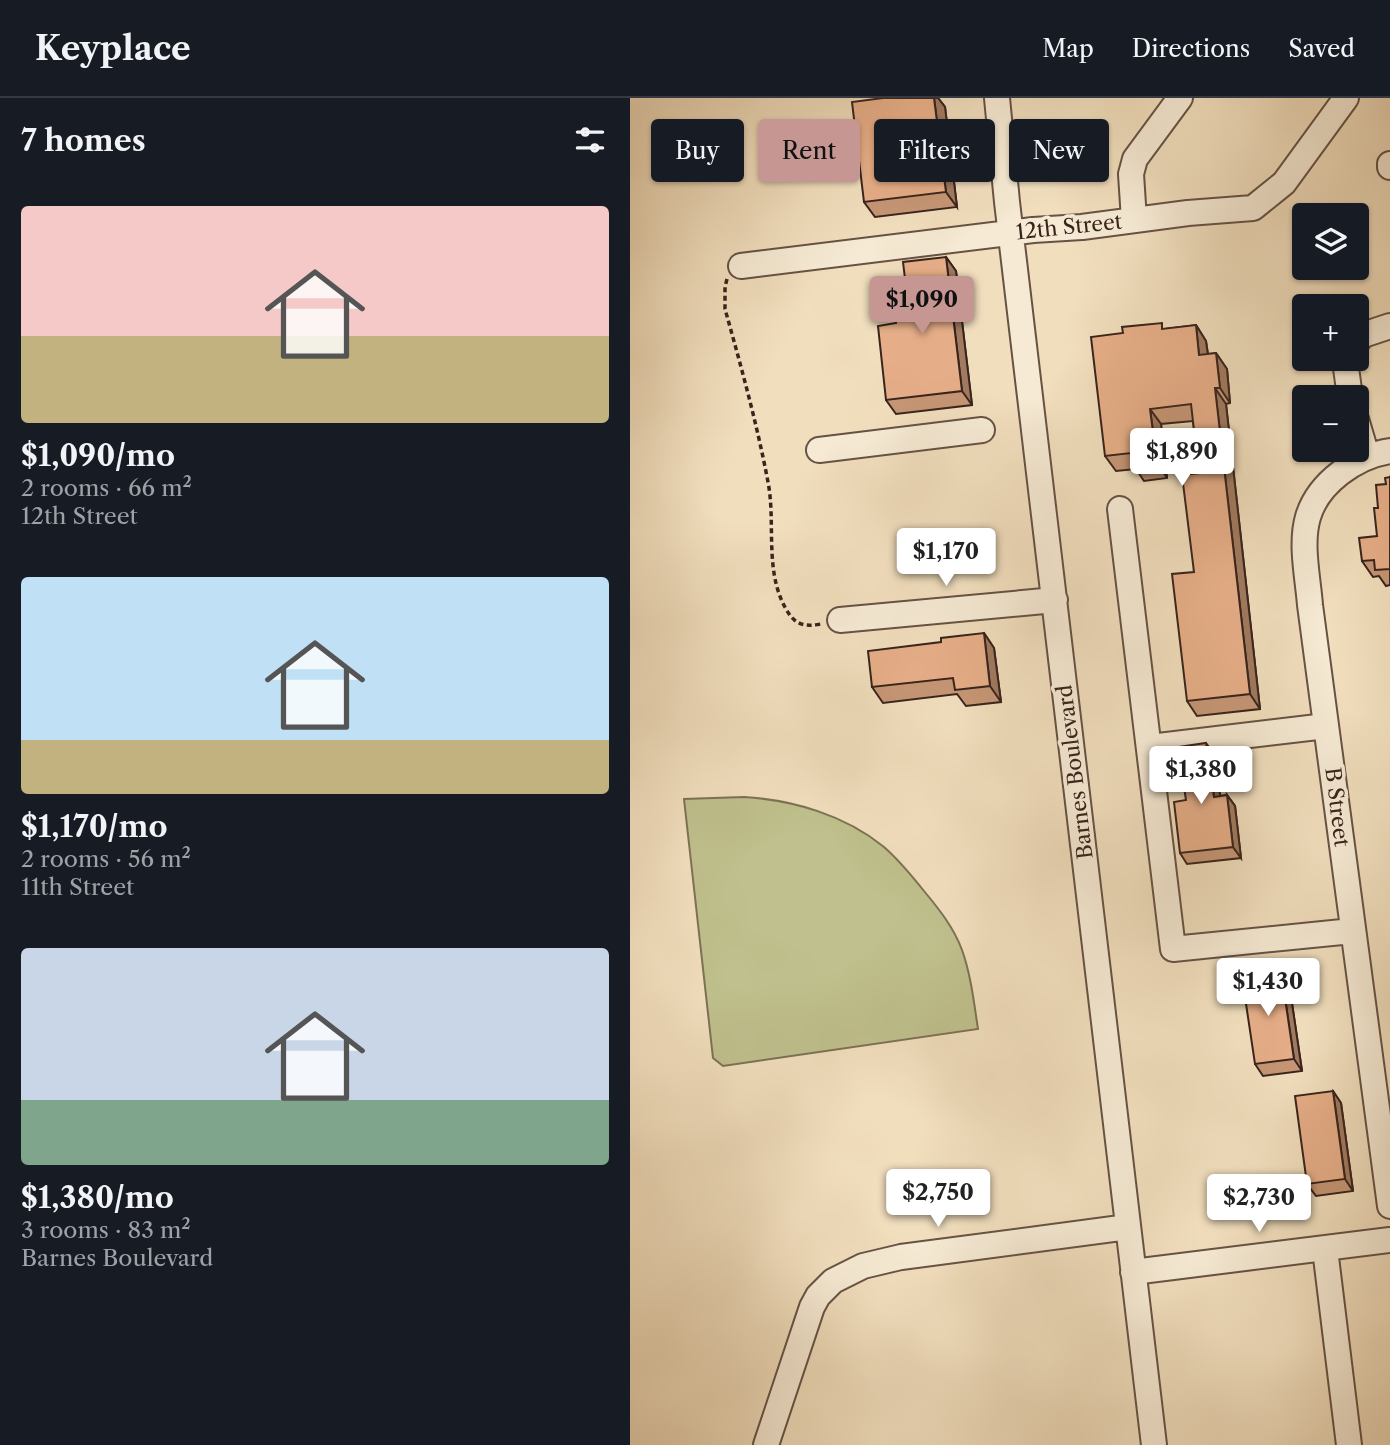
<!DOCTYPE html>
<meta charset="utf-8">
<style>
body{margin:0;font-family:"Libre Caslon Text",serif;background:#20242c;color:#f1f3f6;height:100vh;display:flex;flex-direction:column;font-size:26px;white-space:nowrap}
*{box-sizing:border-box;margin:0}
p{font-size:23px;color:#9ea1a6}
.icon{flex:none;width:38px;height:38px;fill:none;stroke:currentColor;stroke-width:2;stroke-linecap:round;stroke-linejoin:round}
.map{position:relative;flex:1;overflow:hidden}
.side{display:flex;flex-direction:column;background:#171b24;width:630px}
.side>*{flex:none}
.guide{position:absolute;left:21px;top:21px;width:634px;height:63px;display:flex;gap:14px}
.fabs{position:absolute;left:662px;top:105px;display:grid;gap:14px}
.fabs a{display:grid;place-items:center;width:77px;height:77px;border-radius:7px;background:#171b24;box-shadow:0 2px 5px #0004;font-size:35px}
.price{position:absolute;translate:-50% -60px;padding:0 16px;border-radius:7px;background:#fff;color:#222;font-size:23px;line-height:46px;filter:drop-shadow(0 2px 4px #0008)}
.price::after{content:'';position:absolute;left:50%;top:42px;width:21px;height:16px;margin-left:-10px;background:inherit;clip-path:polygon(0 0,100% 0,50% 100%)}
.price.active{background:#c59692;color:#111}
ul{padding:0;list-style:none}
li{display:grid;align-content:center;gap:14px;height:371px;padding:0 21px}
li span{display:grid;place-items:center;height:217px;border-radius:7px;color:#555}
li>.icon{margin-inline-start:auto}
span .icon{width:126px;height:126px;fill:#fffc;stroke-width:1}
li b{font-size:30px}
h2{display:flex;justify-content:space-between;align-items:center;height:84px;padding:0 21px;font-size:30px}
.tag{padding:0 24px;border-radius:7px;background:#171b24;box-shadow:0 2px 5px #0004;font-size:24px;line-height:63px}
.tag.active{background:#c59692;color:#111}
header{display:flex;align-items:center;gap:42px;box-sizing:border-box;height:98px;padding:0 35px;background:#171b24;border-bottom:2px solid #363941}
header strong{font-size:33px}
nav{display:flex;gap:38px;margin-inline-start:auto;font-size:24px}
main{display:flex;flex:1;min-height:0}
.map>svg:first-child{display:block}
.green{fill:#bfc08d;stroke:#7c7255;stroke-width:2}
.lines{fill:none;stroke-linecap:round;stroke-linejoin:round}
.minor-casing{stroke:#665245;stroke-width:28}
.path{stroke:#38241d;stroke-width:3.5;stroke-dasharray:5 3.5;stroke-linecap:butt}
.minor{stroke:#f6ead4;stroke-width:24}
.wall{fill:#c69675;stroke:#38241d;stroke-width:2}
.shaded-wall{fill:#a17a5f;stroke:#38241d;stroke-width:2}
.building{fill:#e6ae88;stroke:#38241d;stroke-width:2}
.labels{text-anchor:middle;stroke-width:7;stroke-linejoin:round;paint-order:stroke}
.street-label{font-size:21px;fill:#38241d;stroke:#f6ead4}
</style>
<header>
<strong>Keyplace</strong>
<nav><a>Map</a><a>Directions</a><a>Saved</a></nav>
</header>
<main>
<section class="side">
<h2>7 homes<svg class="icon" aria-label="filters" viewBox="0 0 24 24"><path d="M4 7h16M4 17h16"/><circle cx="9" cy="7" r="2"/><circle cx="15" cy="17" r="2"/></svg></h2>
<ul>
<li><span style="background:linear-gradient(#f6c9c9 60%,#c2b280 0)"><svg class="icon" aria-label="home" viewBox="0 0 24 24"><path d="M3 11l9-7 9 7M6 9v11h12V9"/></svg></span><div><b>$1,090/mo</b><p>2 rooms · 66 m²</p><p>12th Street</p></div></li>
<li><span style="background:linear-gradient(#bfe0f5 75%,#c2b280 0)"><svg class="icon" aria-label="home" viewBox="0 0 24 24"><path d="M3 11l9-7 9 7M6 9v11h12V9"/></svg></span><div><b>$1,170/mo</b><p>2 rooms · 56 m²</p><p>11th Street</p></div></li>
<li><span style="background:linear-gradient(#c9d6e8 70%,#7fa58c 0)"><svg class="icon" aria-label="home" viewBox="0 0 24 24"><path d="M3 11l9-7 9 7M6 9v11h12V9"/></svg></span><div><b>$1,380/mo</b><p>3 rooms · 83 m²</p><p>Barnes Boulevard</p></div></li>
</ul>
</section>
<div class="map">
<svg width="760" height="1347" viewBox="0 0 760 1347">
<rect width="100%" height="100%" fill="#f1debd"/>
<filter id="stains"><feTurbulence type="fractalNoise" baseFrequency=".00286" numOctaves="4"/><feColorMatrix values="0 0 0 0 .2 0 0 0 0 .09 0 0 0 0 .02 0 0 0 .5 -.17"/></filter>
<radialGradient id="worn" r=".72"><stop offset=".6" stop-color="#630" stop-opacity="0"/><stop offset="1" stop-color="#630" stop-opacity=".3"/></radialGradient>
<path class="green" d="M 114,699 C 163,702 215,717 254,749 C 269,762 282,778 294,793 C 309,811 324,830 332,852 C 341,877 344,905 348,931 L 93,968 L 83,960 L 54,701 Z"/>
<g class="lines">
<g class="minor-casing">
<path id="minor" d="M 367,0 L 377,104 L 524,1347
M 760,66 L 760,69
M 504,122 L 501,76 L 505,61 L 550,0
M 111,168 L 403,132 L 452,129 L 558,115 L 623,110 L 654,85 L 716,0
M 726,245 L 733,237 L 760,228
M 718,261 L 716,270 L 720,299
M 726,321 L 737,358
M 189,352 L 352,332
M 760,353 C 726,358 688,385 678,419 C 670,446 678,480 680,507 L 760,1108
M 490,411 L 543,851 L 722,833
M 210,522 L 425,502
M 520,649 L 696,628
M 695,1151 L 719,1347
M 503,1174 L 760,1142
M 136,1347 L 182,1209 L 188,1198 L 203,1183 L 233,1168 L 271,1159 L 498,1129"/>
</g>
<path class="path" d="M 97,181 L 95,189 L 95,211 C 111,268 127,326 138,384 C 146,425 134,473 156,511 C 165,527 174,529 191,526"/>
<use href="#minor" class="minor"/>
</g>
<path class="wall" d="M 253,0 L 308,0 L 315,9 L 327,109 L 245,119 L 234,104 Z
M 316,159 L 326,173 L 342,307 L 266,316 L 256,302 L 266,225 L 278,206 Z
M 566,227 L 576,243 L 578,256 L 586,255 L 597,271 L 600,305 L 596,306 L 630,611 L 567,618 L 557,603 L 569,375 L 563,323 L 531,326 L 537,380 L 514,383 L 506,371 L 486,373 L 475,358 L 536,231 Z
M 760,379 L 760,487 L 756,488 L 749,478 L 743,479 L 732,463 L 747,438 L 748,410 L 756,386 Z
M 354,535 L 364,550 L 371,604 L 336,608 L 327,596 L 253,605 L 242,589 Z
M 584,656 L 590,698 L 597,697 L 605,708 L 611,760 L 557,766 L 550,755 L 556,702 Z
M 659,885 L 672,973 L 633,978 L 625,966 Z
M 703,993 L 711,1005 L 723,1093 L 686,1098 L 677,1086 Z"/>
<path class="shaded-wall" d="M 304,0 L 308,0 L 315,9 L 327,109 L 316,94 Z
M 316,159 L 326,173 L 342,307 L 332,293 Z
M 566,227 L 576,243 L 580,273 L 569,257 Z
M 586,255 L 597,271 L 600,305 L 590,290 Z
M 585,290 L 596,306 L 630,611 L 620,596 Z
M 520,311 L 531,326 L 537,380 L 527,364 Z
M 354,535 L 364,550 L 371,604 L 360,588 Z
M 576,645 L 584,656 L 592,710 L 584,699 Z
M 597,697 L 605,708 L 611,760 L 603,749 Z
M 651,873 L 659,885 L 672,973 L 664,961 Z
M 703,993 L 711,1005 L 723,1093 L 715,1081 Z"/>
<path class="building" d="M 253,0 L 304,0 L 316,94 L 234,104 L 222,4 Z
M 316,159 L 332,293 L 256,302 L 248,228 L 266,225 L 265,208 L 278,206 L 273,164 Z
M 532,225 L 532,231 L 566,227 L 569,257 L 586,255 L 590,290 L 585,290 L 620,596 L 557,603 L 542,476 L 564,474 L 552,377 L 569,375 L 561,306 L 520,311 L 527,364 L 503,367 L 501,355 L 475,358 L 461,239 L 493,235 L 492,229 Z
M 760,379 L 760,471 L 745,472 L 744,462 L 732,463 L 729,440 L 747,438 L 744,410 L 748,410 L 746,387 L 756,386 L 755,380 Z
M 354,535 L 360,588 L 325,592 L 323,580 L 242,589 L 238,553 L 311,544 L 311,540 Z
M 576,645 L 584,699 L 597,697 L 603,749 L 550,755 L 544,704 L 556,702 L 548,649 Z
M 651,873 L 664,961 L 625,966 L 612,879 Z
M 703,993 L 715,1081 L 677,1086 L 665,998 Z"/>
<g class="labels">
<g class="street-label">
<text transform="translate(439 129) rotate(-6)" y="7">12th Street</text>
<text transform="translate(445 674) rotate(-97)" y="7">Barnes Boulevard</text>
<text transform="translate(707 709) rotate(83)" y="7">B Street</text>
</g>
</g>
<rect width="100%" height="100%" filter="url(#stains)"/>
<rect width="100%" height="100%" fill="url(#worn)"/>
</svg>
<div class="fabs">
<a><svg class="icon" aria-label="layers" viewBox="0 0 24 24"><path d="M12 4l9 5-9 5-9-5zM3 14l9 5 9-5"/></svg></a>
<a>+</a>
<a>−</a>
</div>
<b class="price active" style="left:292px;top:238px">$1,090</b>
<b class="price" style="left:552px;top:390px">$1,890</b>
<b class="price" style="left:316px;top:490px">$1,170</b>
<b class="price" style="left:571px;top:708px">$1,380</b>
<b class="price" style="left:638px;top:920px">$1,430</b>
<b class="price" style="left:308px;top:1131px">$2,750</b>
<b class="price" style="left:629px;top:1136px">$2,730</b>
<div class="guide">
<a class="tag">Buy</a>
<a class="tag active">Rent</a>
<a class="tag">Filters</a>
<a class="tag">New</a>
</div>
</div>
</main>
